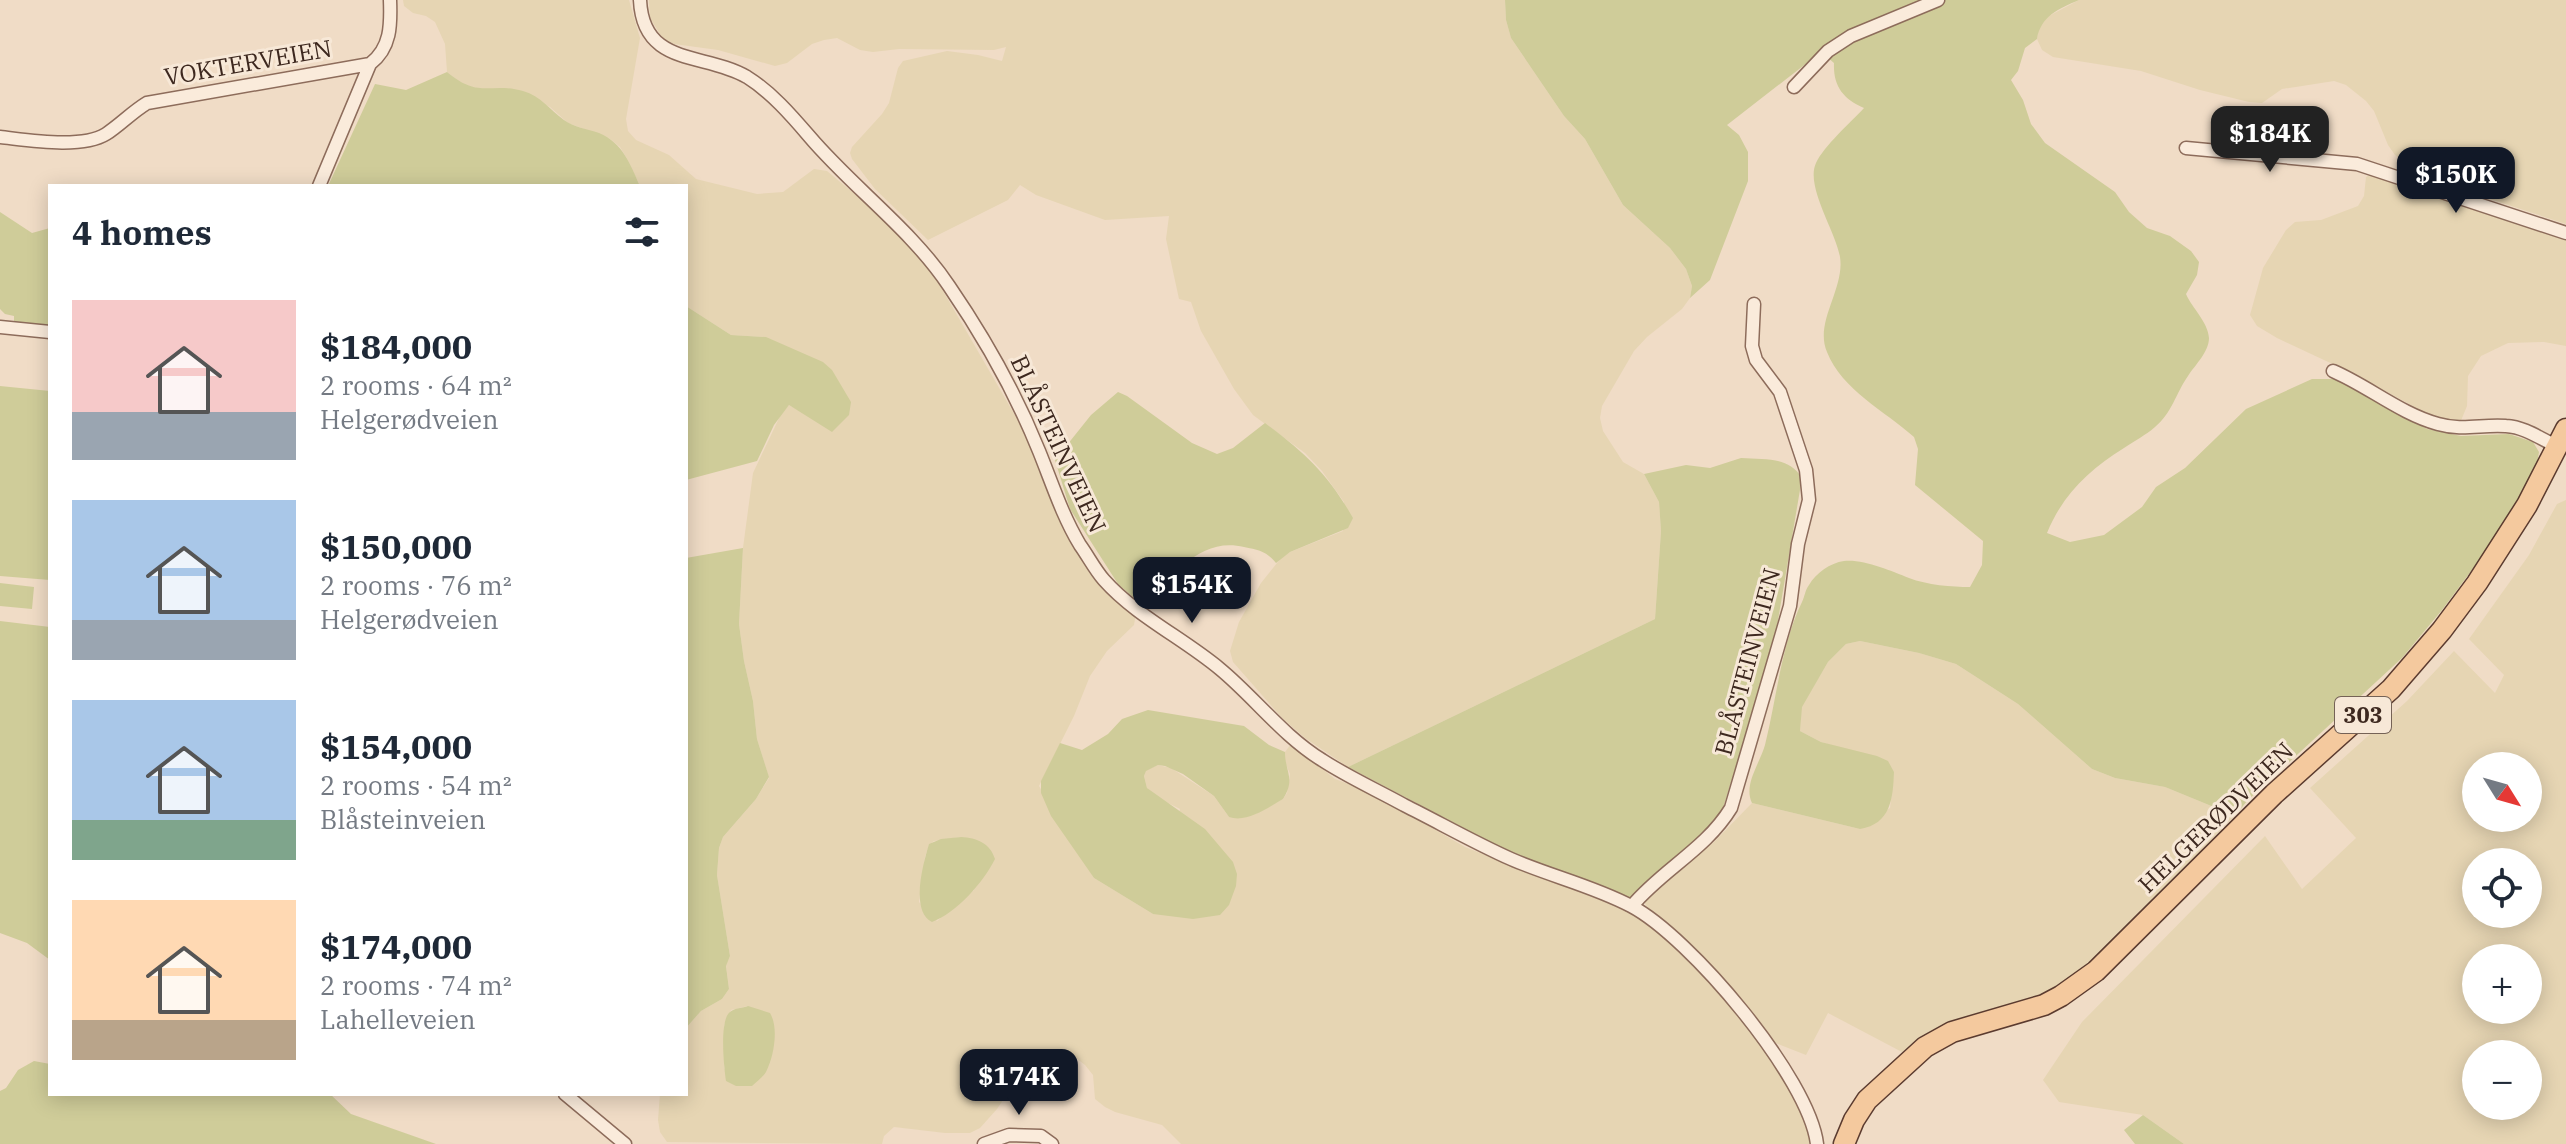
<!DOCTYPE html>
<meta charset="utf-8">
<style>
body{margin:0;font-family:"IBM Plex Serif",serif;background:#f6f6f7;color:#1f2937;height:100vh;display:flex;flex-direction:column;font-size:30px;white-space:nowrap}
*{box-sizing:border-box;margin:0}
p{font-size:26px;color:#747a83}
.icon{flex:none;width:44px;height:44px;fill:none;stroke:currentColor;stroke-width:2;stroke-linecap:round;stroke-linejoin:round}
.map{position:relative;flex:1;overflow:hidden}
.details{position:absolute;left:48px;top:184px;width:640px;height:912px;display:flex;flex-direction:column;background:#fff;border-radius:0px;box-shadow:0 4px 20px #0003}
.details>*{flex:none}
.needle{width:52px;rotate:127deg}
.tools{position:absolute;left:2462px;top:752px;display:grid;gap:16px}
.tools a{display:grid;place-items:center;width:80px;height:80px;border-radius:50%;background:#fff;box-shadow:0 4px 20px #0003;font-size:40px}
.price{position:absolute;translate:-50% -68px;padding:0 18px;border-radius:16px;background:#111827;color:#fff;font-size:26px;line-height:52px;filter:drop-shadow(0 2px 4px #0008)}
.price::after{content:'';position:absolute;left:50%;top:48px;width:24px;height:18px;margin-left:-12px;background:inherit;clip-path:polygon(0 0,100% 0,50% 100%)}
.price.on{background:#222;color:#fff}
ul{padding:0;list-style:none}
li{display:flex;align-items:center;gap:24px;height:200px;padding:0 24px}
li span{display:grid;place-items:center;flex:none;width:224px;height:160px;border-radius:0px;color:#555}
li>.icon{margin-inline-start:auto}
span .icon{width:96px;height:96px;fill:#fffc;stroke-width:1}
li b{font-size:34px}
h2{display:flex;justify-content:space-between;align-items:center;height:96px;padding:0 24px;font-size:34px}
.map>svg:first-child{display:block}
.farmland{fill:#e6d5b3;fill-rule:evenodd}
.green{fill:#cfcc99}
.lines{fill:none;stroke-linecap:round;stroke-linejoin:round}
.street-casing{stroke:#8d6c5b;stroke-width:15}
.primary-casing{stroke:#5b3b2f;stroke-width:23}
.street{stroke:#faebdb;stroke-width:12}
.primary{stroke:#f4c99e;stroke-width:20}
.labels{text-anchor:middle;stroke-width:6;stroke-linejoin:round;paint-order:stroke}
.shield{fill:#f7e8d7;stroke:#756256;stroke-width:2}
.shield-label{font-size:22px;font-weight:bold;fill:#3d281f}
.street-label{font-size:24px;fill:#3d281f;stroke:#f7e8d7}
</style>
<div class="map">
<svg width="2566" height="1144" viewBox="0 0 2566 1144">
<rect width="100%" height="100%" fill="#f0dcc6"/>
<path class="farmland" d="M 403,0 L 629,0 L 640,38 L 626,119 L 628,131 L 636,140 L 669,155 L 696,179 L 757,194 L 783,192 L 814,169 L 827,171 L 880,215 L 924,258 L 1020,424 L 1087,567 L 1136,613 L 1134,625 L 1107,651 L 1090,676 L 1074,716 L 1039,786 L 1094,878 L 1153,914 L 1180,809 L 1158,798 L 1147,788 L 1144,776 L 1146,770 L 1158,765 L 1171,768 L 1214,796 L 1229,817 L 1255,814 L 1283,799 L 1287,793 L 1290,774 L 1285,762 L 1285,752 L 1291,744 L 1335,779 L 1370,792 L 1465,847 L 1636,914 L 1689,954 L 1770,1052 L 1800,1102 L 1812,1144 L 1181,1144 L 1162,1125 L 1115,1112 L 1105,1107 L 1095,1099 L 1093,1075 L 1085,1065 L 1076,1058 L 1052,1053 L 1041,1054 L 1030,1059 L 997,1109 L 980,1128 L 970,1133 L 945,1133 L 894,1127 L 884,1136 L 882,1144 L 667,1142 L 660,1132 L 658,1120 L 660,1094 L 686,1094 L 686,1028 L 701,1011 L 722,999 L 729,989 L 726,965 L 730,956 L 717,875 L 719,848 L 723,837 L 756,799 L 769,778 L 757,739 L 753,701 L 744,661 L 739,624 L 743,548 L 753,473 L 781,414 L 789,405 L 800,411 L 766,337 L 731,335 L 686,306 L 686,186 L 640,186 L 626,157 L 620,147 L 610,139 L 568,123 L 550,107 L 508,89 L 484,90 L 461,84 L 447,72 L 445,44 L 435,22 L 426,16 L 413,13 L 404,6 ZM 961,837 L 974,890 L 937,921 L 919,902 L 925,857 L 929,845 L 934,841 ZM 748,1006 L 724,1070 L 724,1025 L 731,1010 Z
M 649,0 L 1505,0 L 1506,20 L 1511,38 L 1564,116 L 1585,139 L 1623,205 L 1670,248 L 1686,269 L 1692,286 L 1690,298 L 1682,309 L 1647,337 L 1634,351 L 1602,406 L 1600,418 L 1603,431 L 1623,462 L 1644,474 L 1659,502 L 1661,531 L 1655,619 L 1348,767 L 1305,738 L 1282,718 L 1233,662 L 1230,651 L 1239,622 L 1261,583 L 1281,558 L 1290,552 L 1343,531 L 1344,502 L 1322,471 L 1305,453 L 1253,415 L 1234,389 L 1201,331 L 1191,302 L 1179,299 L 1166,239 L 1169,216 L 1105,220 L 1036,195 L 1020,185 L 1008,200 L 928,240 L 875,189 L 852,159 L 850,153 L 852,147 L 882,114 L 889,103 L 898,68 L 903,61 L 947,51 L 978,55 L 1002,61 L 1006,47 L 994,50 L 899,49 L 873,52 L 860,50 L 837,38 L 824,40 L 812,44 L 787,63 L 775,66 L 718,50 L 674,44 L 663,39 L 650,18 Z
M 2079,0 L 2566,0 L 2566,224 L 2426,178 L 2395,155 L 2388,145 L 2374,111 L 2366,101 L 2346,85 L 2334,81 L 2282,89 L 2262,103 L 2249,102 L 2200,90 L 2141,71 L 2053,57 L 2042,50 L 2037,39 L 2039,27 L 2045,18 Z
M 2369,175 L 2566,240 L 2566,346 L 2544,342 L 2508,343 L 2481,356 L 2468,376 L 2467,406 L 2460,423 L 2454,424 L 2431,416 L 2356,375 L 2277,338 L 2257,326 L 2250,315 L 2263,268 L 2286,230 L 2295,222 L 2321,220 L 2358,206 L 2364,196 L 2366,177 Z
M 2566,500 L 2566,1144 L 2184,1144 L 2143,1115 L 2059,1102 L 2043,1080 L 2082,1022 L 2265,836 L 2302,889 L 2356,838 L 2310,788 L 2407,701 L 2454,651 L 2495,693 L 2504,675 L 2469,639 L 2529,555 L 2557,504 ZM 2476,766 L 2528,766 L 2528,818 L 2476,818 ZM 2476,862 L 2528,862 L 2528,914 L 2476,914 ZM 2476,958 L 2528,958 L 2528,1010 L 2476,1010 ZM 2476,1054 L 2528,1054 L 2528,1106 L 2476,1106 Z
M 1860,641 L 1919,653 L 1956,664 L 2018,704 L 2092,769 L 2115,778 L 2165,787 L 2226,812 L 2239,811 L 2108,947 L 2068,982 L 2040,999 L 1927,1035 L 1902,1052 L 1828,1013 L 1806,1055 L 1773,1042 L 1693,950 L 1649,910 L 1644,902 L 1652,893 L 1714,842 L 1752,803 L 1860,829 L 1890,808 L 1894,772 L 1851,751 L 1821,742 L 1800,731 L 1801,707 L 1828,662 L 1846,644 Z"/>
<path class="green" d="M 1505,0 L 2079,0 C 2058,9 2041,16 2037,39 L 2025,48 L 2018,71 L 2011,80 L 2023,100 L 2031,124 L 2045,143 L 2115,192 L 2129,212 L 2147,228 L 2170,236 L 2191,251 L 2199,262 L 2197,275 L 2186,294 C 2192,308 2208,322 2209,338 C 2209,352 2195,365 2188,376 C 2176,393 2172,413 2155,427 C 2146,435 2134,441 2124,448 C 2089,470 2063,494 2047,533 L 2070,542 L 2104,535 L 2142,507 L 2156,487 L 2185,468 L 2246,409 L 2312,379 L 2336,379 L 2358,388 L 2427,429 L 2461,436 L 2509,434 L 2533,442 L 2539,452 L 2537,464 L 2510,519 L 2442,610 L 2402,658 L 2247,801 L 2239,811 L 2226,812 L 2165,787 L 2115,778 L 2092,769 L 2018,704 L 1956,664 L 1919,653 L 1860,641 L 1846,644 L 1828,662 L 1802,707 L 1800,731 L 1821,742 L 1877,756 L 1888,761 L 1894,772 C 1893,798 1891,824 1860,829 L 1752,803 C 1743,785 1760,763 1765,745 C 1777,697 1781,645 1802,602 C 1805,596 1805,590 1809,585 C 1816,573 1830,563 1844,561 C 1864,559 1891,571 1909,578 C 1927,585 1952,587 1970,587 L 1982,565 L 1983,541 L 1915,485 L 1918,449 L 1914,437 C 1885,411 1842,390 1827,352 C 1814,322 1845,289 1840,257 C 1836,232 1805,186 1816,163 C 1824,146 1850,123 1864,108 C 1843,99 1833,86 1834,63 L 1821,52 L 1727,125 L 1739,135 L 1748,152 L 1748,181 L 1710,280 L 1690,298 L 1692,286 L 1686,269 L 1670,248 L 1623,205 L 1585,139 L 1564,116 L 1511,38 L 1506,20 Z
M 447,72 C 479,99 490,82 523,91 C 541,96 550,110 564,120 C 574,127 587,129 599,133 C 623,143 630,164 640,186 L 328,186 L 375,84 L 406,90 Z
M 0,212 L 32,233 L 50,228 L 50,336 L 14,336 L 14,316 L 5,314 L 0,309 Z
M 686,306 L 731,335 L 766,337 L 823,362 L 832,370 L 851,402 L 849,415 L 832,432 L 789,405 L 774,425 L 757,461 L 686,480 Z
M 0,386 L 50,391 L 50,580 L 0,576 Z
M 1118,392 L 1127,396 L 1192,443 L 1217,454 L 1233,448 L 1265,423 C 1305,453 1328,474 1353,518 L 1348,528 L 1290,552 L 1276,563 C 1266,551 1259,550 1244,547 C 1200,537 1174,574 1149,604 L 1142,605 L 1118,584 L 1070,509 L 1055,460 L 1091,415 Z
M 1741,458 C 1765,460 1788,456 1802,478 L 1775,638 L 1743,755 L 1730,785 L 1721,815 L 1651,887 L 1623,901 L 1496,845 L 1348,767 L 1655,619 L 1661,531 L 1659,502 L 1644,474 L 1686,465 L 1710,468 Z
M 743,548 L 739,624 L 744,661 L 753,701 L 757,739 L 769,777 L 756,799 L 723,837 L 719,848 L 717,875 L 730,956 L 726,966 L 729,989 L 722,999 L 701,1011 L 686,1028 L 686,558 Z
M 0,583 L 34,587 L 32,609 L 0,606 Z
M 0,621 L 50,627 L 50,960 L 27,943 L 0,933 Z
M 1148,710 L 1244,726 L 1269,745 L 1285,752 C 1285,772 1296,779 1283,799 C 1267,808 1247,823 1229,817 L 1214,796 L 1183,774 L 1165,766 L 1158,765 L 1146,771 L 1144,776 L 1147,788 L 1205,829 L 1233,862 L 1237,874 L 1236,886 L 1229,905 L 1220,915 L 1193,919 L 1153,914 L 1094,878 L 1051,816 L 1041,793 L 1041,781 L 1060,743 L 1082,750 L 1108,734 L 1122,719 Z
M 961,837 C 977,838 990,843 995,859 C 983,883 956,913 932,922 C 910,911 923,864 929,844 L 941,839 Z
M 748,1006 L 770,1013 C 779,1028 774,1056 766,1072 C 763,1077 756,1082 752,1086 L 736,1086 L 726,1081 C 724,1068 719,1020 730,1012 C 734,1008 743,1008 748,1006 Z
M 34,1061 L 50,1064 L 50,1094 L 330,1094 L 351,1114 L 436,1144 L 0,1144 L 0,1091 L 6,1088 L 18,1070 Z
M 2143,1115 L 2184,1144 L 2135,1144 L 2124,1130 Z"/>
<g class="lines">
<g class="street-casing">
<path id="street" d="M 640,0 C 643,67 704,52 747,77 C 771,92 791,115 809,136 C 853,188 911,229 949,286 C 984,337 1016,394 1039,451 C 1052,483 1062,515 1080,545 C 1088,556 1095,570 1104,580 C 1136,616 1183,638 1220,669 C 1254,697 1283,736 1322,760 C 1348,777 1377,790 1404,805 C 1440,823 1475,843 1511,859 C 1550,876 1593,886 1631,906 C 1690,937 1809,1078 1817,1144
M 1794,87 L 1828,51 L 1851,36 L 1938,0
M 0,137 C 28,140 82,149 106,134 C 120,125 132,112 147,103 L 370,64 C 391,48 391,25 390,0
M 2186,148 L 2357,164 L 2566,233
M 319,186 L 370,64
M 0,327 L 50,332
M 2333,371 C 2368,386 2401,414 2438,424 C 2462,431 2483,424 2506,426 C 2525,427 2541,439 2558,447
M 1632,906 C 1662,870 1706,849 1731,808 L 1790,606 L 1798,544 L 1809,500 L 1806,470 L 1780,392 L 1756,360 L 1752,346 L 1754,304
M 565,1094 L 625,1144
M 984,1144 L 1009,1135 L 1041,1136 L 1052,1144"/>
</g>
<g class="primary-casing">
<path id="primary" d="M 1844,1144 L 1854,1120 L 1867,1100 L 1925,1047 L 1952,1032 L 2044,1005 L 2061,996 L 2096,971 L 2274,794 L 2391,689 L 2442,630 L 2477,583 L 2527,505 L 2566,429"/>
</g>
<use href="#street" class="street"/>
<use href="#primary" class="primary"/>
</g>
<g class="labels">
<rect class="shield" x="2335" y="697" width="56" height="36" rx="6"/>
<g class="shield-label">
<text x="2363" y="723">303</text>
</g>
<g class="street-label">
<text transform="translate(248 63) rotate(-10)" y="8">VOKTERVEIEN</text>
<text transform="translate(1058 444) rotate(65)" y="8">BLÅSTEINVEIEN</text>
<text transform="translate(1748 662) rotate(-75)" y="8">BLÅSTEINVEIEN</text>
<text transform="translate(2216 818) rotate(-44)" y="8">HELGERØDVEIEN</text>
</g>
</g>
</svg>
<div class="tools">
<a><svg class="needle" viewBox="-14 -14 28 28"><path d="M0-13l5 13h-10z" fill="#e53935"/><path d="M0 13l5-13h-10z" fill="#747a83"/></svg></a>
<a><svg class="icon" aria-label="locate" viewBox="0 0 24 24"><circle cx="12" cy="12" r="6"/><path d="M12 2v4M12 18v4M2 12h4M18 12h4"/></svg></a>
<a>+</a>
<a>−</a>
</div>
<b class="price on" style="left:2270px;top:174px">$184K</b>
<b class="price" style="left:2456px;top:215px">$150K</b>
<b class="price" style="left:1192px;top:625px">$154K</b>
<b class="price" style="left:1019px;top:1117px">$174K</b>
<section class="details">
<h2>4 homes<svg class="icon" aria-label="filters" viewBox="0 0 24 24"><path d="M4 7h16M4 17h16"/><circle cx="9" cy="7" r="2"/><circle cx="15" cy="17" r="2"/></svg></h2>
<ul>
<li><span style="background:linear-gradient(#f6c9c9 70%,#9aa5b1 0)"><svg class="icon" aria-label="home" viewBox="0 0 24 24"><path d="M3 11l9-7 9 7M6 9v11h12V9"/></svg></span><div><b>$184,000</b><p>2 rooms · 64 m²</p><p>Helgerødveien</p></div></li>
<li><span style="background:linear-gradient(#a9c7e8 75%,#9aa5b1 0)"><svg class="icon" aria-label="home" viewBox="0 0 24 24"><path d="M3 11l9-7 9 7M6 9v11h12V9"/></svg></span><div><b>$150,000</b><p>2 rooms · 76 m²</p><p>Helgerødveien</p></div></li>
<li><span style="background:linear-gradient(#a9c7e8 75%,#7fa58c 0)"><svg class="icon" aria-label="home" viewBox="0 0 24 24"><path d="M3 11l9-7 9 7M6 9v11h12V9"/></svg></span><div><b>$154,000</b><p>2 rooms · 54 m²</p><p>Blåsteinveien</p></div></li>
<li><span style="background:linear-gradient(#ffd9b3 75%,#b9a48a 0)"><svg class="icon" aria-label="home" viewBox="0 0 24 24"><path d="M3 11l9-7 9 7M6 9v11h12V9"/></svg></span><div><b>$174,000</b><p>2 rooms · 74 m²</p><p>Lahelleveien</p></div></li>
</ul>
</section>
</div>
